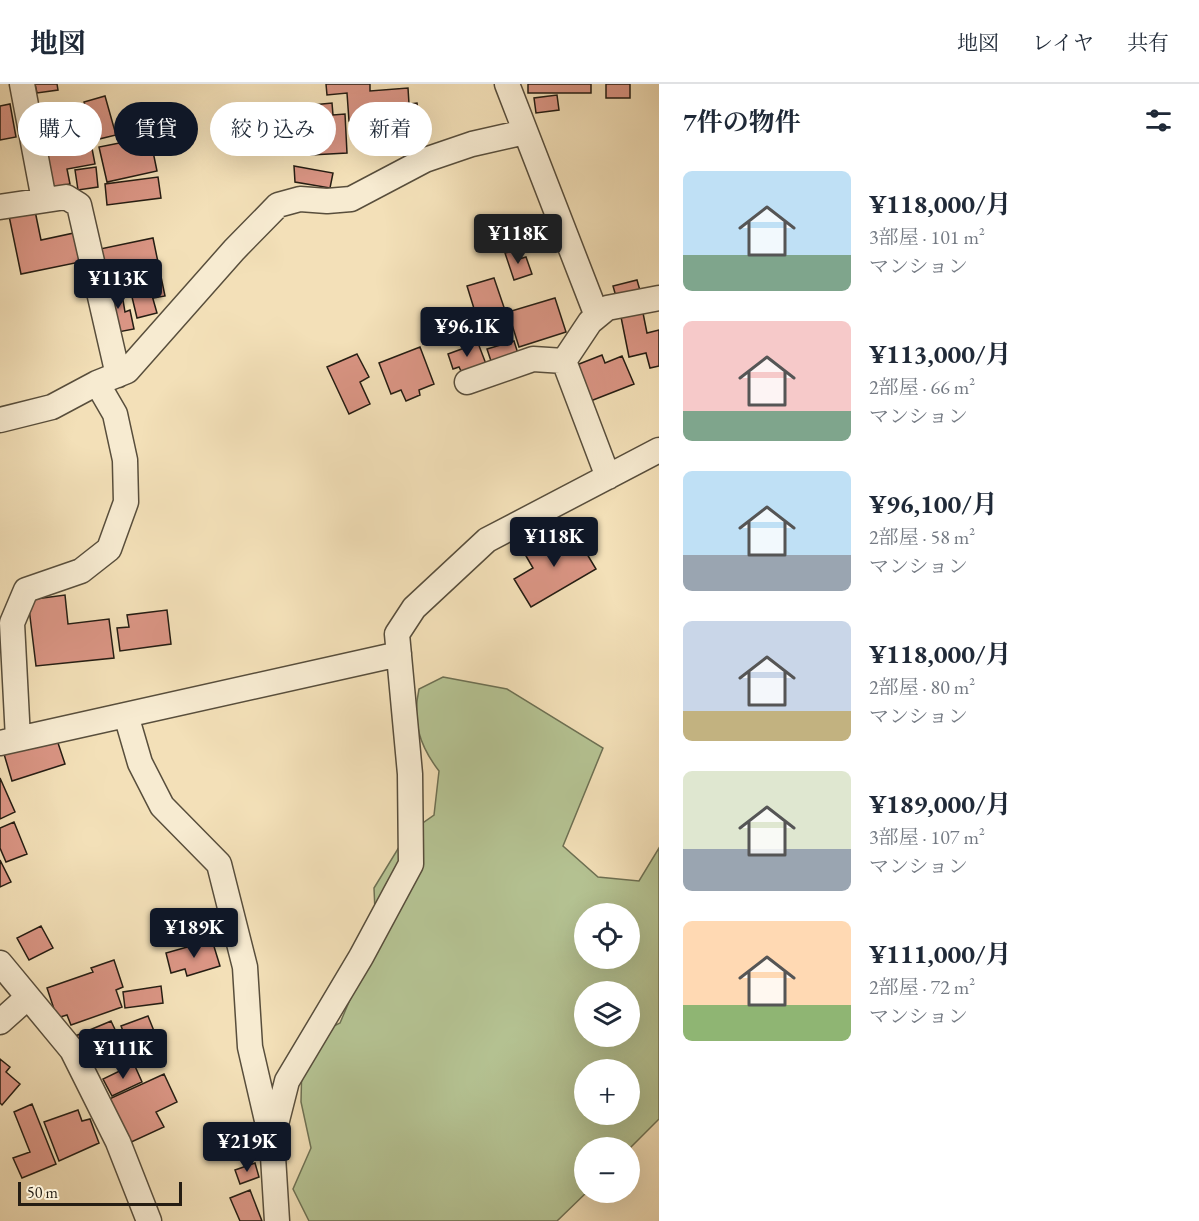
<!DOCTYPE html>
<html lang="ja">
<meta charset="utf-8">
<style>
body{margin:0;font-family:"EB Garamond","Noto Serif JP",serif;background:#f6f6f7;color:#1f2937;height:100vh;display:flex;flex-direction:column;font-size:22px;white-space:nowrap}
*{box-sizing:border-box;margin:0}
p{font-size:20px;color:#747a83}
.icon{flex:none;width:33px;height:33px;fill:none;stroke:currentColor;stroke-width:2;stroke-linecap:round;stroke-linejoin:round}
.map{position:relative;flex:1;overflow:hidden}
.sheet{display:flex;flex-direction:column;background:#fff;width:540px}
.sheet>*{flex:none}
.top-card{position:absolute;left:18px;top:18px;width:550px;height:54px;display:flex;gap:12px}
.fabs{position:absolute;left:574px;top:819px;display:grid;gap:12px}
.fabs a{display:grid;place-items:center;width:66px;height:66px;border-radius:50%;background:#fff;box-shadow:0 6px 24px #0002;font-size:30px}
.scale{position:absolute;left:18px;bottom:15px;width:164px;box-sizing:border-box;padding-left:6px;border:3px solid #251d13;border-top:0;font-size:16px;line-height:21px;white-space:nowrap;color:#251d13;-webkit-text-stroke:4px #f7ebd1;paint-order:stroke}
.price{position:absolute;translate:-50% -51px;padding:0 14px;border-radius:6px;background:#111827;color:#fff;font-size:20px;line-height:39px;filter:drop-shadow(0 2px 3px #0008)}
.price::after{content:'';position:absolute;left:50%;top:36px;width:18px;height:14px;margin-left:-9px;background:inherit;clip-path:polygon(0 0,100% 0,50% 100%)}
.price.active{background:#222;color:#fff}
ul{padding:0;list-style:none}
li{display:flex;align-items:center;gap:18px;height:150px;padding:0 24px}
li span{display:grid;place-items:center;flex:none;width:168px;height:120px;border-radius:9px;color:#555}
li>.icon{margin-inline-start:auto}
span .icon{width:72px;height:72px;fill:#fffc;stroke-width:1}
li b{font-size:26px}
h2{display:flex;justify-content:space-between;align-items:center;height:72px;padding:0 24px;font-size:26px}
.pill{padding:0 21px;border-radius:27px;background:#fff;box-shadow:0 6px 24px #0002;font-size:21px;line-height:54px}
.pill.active{background:#111827;color:#fff}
header{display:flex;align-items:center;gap:36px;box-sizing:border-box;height:84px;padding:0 30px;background:#fff;border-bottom:2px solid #e0e1e3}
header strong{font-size:28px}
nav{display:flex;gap:33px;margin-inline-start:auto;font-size:21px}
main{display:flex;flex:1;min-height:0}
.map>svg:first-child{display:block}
.green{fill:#b5c393;stroke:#6d7053;stroke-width:1.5;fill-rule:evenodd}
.building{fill:#da9584;stroke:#251d13;stroke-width:1.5}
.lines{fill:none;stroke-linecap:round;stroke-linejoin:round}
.street-casing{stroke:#584e3c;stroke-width:27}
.street{stroke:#f7ebd1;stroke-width:24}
</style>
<header>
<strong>地図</strong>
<nav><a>地図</a><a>レイヤ</a><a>共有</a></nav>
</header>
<main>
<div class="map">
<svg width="659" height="1137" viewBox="0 0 659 1137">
<rect width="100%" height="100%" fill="#f3e0b8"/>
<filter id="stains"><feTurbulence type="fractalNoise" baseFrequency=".00333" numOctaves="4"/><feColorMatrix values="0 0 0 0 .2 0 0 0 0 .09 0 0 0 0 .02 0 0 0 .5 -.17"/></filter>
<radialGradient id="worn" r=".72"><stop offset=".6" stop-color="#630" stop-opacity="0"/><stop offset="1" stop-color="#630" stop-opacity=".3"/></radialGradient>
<path class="green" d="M 443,593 L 507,605 L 603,664 L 563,762 L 598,793 L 639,797 L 659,764 L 659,1035 L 630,1064 L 585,1064 L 586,1109 L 557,1137 L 309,1137 L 293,1105 L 311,1064 L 301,1018 L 302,977 L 318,950 L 340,939 L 360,892 L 376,851 L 374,804 L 407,750 L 434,731 L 439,687 C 419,661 412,637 419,605 ZM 585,830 L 630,830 L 630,874 L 585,874 ZM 585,908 L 630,908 L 630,952 L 585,952 ZM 585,986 L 630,986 L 630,1030 L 585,1030 Z"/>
<path class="building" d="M 35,0 L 57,0 L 58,6 L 37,9 Z
M 326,0 L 370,0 L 370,7 L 408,4 L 409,20 L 417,19 L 419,36 L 386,39 L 387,50 L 365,52 L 363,36 L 349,37 L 347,9 L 327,11 Z
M 528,0 L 591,0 L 591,9 L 528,9 Z
M 606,0 L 630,0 L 630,14 L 606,14 Z
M 557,11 L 559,26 L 536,29 L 534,14 Z
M 105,12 L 116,51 L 95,56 L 84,18 Z
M 332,19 L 333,31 L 345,30 L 347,69 L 311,71 L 311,68 L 294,68 L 294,31 L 312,30 L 312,21 Z
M 10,20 L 16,53 L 0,56 L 0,22 Z
M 420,40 L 422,57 L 403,59 L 401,42 Z
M 88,44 L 95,80 L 67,85 L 70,100 L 47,105 L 36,54 Z
M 150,53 L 157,87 L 107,98 L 99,63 Z
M 294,82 L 333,89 L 330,104 L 295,98 Z
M 96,83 L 98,103 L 78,106 L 75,86 Z
M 158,93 L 161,114 L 107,121 L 105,100 Z
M 34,122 L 41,156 L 74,149 L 80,178 L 21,190 L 8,127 Z
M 153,154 L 165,212 L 154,214 L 149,191 L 134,194 L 135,199 L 115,203 L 112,188 L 105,189 L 100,165 Z
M 516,166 L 519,175 L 526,173 L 532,190 L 514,196 L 505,169 Z
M 494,194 L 508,235 L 500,238 L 505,254 L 485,260 L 467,202 Z
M 637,196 L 641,210 L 617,216 L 613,202 Z
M 112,199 L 113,205 L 121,204 L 125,228 L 130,226 L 134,245 L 113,249 L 103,201 Z
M 151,208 L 157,229 L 137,234 L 132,213 Z
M 555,214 L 566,248 L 519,263 L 508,228 Z
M 643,229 L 647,249 L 659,246 L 659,282 L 650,284 L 646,269 L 629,273 L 621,233 Z
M 514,257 L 520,276 L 493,283 L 487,265 Z
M 478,259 L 486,280 L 462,289 L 459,283 L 453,285 L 448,270 Z
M 420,263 L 434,300 L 419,306 L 420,311 L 406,317 L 401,306 L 391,310 L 379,279 Z
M 357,270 L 369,293 L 360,298 L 370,320 L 349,330 L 327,283 Z
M 602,271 L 605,279 L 622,272 L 634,300 L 588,318 L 574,282 Z
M 572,445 L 596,485 L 531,523 L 514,495 L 533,484 L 526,472 Z
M 65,511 L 68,540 L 109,535 L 114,574 L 36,582 L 28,516 Z
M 167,526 L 171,560 L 120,567 L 117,544 L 129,543 L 127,531 Z
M 56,653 L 65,680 L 12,697 L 4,670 Z
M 0,694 L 15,728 L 0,735 Z
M 14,738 L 27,770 L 6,778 L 0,764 L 0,744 Z
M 0,776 L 11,798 L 0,803 Z
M 41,842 L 53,864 L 29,876 L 17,854 Z
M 212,856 L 220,882 L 187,892 L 185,885 L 171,889 L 166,869 Z
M 114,876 L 123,903 L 116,906 L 122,923 L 71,941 L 67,931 L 57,934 L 47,904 L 93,888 L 91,884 Z
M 161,902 L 163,919 L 125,924 L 123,908 Z
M 148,932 L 154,947 L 127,957 L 121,942 Z
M 111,937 L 120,956 L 81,973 L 73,953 Z
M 0,975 L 10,983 L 6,988 L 20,1000 L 2,1021 L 0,1019 Z
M 134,980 L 142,998 L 112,1012 L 103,995 Z
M 164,990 L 177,1018 L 156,1028 L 164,1043 L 127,1060 L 107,1016 Z
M 32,1020 L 56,1080 L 22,1094 L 13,1074 L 30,1068 L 14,1028 Z
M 78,1026 L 82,1037 L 90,1035 L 99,1059 L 59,1077 L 44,1038 Z
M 255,1079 L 259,1093 L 240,1100 L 235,1086 Z
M 250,1106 L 262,1137 L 240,1137 L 230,1114 Z"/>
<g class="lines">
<g class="street-casing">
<path id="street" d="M 22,0 L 44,116
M 507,0 L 597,232
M 0,123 L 66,113 L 79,121 L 118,291
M 467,298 L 533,275 L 564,277
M 0,336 L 52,323 L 97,299 L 127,287 L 234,166 L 278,121 L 300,115 L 327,117 L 351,115 L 425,76 L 472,60 L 525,48
M 608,393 L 564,277 L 590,238 L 607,224 L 659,214
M 126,631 L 140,679 L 162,722 L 219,780 L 245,883 L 250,963 L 271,1054
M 18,655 L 399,570
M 0,659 L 18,655 L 12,539 L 26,506 L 81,487 L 109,465 L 126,418 L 125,376 L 115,330 L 97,299
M 0,879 L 72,966 L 118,1058 L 149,1137
M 0,938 L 28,913
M 277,1137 L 272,1056 L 287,997 L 361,873 L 411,780 L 410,690 L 397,550 L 414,524 L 487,456 L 659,366"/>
</g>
<use href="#street" class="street"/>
</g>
<rect width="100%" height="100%" filter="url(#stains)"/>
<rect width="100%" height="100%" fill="url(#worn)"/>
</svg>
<div class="fabs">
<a><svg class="icon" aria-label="locate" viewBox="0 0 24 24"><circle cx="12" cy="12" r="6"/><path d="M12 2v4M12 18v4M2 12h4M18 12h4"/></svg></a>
<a><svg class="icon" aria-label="layers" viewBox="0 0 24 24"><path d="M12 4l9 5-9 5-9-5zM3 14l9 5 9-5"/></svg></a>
<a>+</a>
<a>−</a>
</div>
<div class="scale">50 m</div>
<b class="price active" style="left:518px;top:181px">¥118K</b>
<b class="price" style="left:118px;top:226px">¥113K</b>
<b class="price" style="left:467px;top:274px">¥96.1K</b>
<b class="price" style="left:554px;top:484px">¥118K</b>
<b class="price" style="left:194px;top:875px">¥189K</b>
<b class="price" style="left:123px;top:996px">¥111K</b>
<b class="price" style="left:247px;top:1089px">¥219K</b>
<div class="top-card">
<a class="pill">購入</a>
<a class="pill active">賃貸</a>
<a class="pill">絞り込み</a>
<a class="pill">新着</a>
</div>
</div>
<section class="sheet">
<h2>7件の物件<svg class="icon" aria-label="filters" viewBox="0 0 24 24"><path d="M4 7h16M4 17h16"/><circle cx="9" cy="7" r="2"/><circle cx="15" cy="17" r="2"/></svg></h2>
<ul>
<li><span style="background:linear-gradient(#bfe0f5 70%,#7fa58c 0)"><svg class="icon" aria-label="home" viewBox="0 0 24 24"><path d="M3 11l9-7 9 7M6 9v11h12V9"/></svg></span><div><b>¥118,000/月</b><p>3部屋 · 101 m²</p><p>マンション</p></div></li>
<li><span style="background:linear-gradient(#f6c9c9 75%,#7fa58c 0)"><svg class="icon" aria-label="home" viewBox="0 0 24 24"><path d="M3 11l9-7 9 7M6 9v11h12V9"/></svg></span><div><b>¥113,000/月</b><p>2部屋 · 66 m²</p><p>マンション</p></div></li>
<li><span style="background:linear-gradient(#bfe0f5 70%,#9aa5b1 0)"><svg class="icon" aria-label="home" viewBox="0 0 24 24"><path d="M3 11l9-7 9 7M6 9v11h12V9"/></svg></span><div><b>¥96,100/月</b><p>2部屋 · 58 m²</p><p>マンション</p></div></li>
<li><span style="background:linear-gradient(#c9d6e8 75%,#c2b280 0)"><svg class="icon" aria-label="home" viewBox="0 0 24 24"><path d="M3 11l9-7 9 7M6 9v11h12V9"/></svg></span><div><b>¥118,000/月</b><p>2部屋 · 80 m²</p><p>マンション</p></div></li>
<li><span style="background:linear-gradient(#dfe7d0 65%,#9aa5b1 0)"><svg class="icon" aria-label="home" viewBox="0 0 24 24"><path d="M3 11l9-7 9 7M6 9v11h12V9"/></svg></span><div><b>¥189,000/月</b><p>3部屋 · 107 m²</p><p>マンション</p></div></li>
<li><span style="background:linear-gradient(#ffd9b3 70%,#8fb573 0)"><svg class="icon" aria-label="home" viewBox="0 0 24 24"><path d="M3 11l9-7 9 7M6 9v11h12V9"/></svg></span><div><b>¥111,000/月</b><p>2部屋 · 72 m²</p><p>マンション</p></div></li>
</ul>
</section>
</main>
